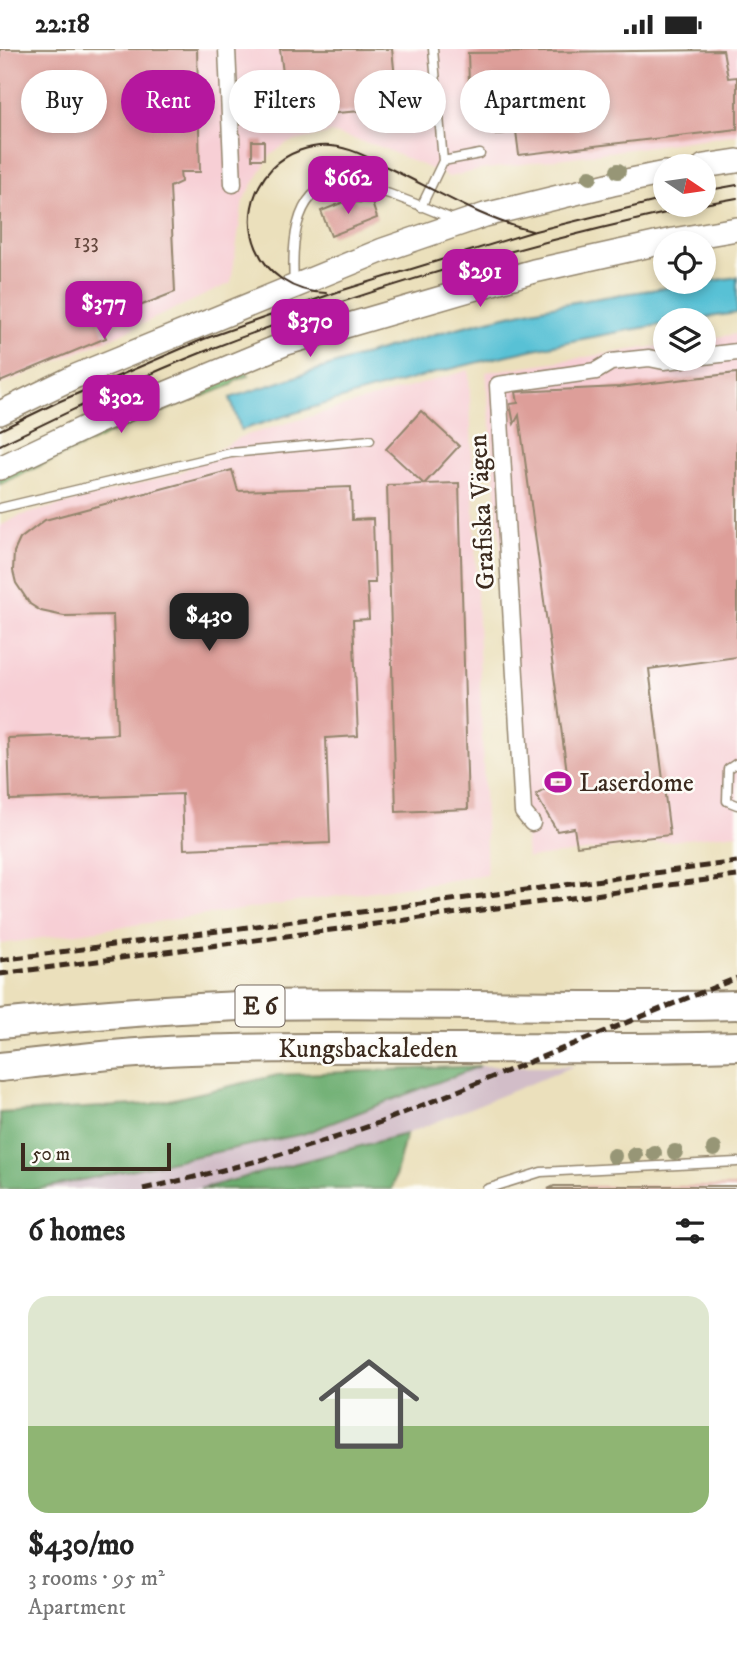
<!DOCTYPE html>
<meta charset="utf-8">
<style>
body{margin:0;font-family:"IM FELL DW Pica",serif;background:#f6f6f6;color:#222;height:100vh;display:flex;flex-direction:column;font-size:26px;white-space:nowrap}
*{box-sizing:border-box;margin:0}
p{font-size:23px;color:#767676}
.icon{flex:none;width:38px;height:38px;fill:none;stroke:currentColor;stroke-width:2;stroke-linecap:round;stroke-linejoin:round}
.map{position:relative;height:1140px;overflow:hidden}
.drawer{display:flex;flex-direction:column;background:#fff;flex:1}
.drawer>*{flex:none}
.top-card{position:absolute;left:21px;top:21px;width:696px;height:63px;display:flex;gap:14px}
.needle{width:46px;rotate:103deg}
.buttons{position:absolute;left:653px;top:105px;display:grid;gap:14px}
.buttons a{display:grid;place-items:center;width:63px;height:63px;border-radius:50%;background:#fff;box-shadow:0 4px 10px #0003;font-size:35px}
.scale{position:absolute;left:21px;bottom:18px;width:150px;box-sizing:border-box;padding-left:7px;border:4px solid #3b2a1e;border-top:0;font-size:19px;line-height:24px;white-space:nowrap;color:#3b2a1e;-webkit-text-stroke:5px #fdfcf7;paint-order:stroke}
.price{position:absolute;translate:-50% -60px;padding:0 16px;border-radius:14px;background:#b5179e;color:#fff;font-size:23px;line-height:46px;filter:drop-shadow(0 2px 4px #0008)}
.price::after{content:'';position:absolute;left:50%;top:42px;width:21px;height:16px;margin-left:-10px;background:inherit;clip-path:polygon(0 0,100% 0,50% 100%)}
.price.current{background:#222;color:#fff}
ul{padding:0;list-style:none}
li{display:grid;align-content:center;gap:14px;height:371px;padding:0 28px}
li span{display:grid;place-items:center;height:217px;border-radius:21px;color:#555}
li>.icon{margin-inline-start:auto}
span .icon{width:126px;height:126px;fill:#fffc;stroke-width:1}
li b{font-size:30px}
h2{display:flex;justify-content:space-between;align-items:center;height:84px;padding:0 28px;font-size:30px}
.pill{padding:0 24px;border-radius:32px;background:#fff;box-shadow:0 4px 10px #0003;font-size:24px;line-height:63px}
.pill.current{background:#b5179e;color:#fff}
.status{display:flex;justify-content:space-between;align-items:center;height:49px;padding:0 35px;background:#fff;direction:ltr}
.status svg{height:19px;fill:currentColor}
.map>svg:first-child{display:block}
.built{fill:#f7cfd5}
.industrial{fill:#d2bdc8}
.green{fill:#86c982;stroke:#607a50;stroke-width:2}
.forest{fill:#6cad70;stroke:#546c47;stroke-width:2}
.water{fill:#59c1d5;stroke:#4a767a;stroke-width:2}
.building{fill:#dd9e99}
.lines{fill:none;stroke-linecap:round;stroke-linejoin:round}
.service-casing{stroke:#93856d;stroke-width:11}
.minor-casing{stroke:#93856d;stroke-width:19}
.secondary-casing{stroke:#93856d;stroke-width:26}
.motorway-casing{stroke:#93856d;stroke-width:32}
.service{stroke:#fff;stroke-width:8}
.minor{stroke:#fff;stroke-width:16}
.secondary{stroke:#fff;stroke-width:23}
.motorway{stroke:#fff;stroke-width:28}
.tram{stroke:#3b2a1e;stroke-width:2}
.rail{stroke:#3b2a1e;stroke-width:5;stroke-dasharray:10 5;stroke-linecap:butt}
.tree{fill:#979676}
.labels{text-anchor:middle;stroke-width:5;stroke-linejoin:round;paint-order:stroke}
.number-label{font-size:23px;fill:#64473d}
.shield{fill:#fdfcf7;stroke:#75695f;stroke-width:2}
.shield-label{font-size:24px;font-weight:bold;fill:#3b2a1e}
.street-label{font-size:26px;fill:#3b2a1e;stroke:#fdfcf7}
.poi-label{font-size:26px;fill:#3b2a1e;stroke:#fdfcf7;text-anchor:start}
</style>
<div class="status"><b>22:18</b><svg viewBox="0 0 49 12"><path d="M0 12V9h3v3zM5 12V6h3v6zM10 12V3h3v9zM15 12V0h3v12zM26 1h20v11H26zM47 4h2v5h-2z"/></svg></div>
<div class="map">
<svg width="737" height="1140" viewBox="0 0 737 1140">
<rect width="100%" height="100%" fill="#fdfcf7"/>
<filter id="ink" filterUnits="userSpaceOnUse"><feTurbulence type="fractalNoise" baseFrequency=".0143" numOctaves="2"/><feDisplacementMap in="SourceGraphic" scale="14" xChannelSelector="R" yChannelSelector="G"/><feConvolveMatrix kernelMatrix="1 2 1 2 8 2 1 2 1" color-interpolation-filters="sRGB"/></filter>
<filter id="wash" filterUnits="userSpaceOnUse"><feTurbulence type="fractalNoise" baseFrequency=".00686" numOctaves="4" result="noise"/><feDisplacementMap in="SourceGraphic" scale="28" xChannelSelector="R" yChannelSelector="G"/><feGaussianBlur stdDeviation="1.57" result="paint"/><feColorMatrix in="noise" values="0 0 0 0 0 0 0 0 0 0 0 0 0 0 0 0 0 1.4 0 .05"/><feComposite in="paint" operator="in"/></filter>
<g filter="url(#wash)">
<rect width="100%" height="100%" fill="#ebe0bc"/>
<path class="built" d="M 0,0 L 737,0 L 737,85 L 480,121 L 449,128 L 378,97 L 331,84 L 287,94 L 270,107 L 243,152 L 231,234 L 105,292 L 0,336 Z
M 737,285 L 737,784 L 527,809 L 486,323 L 665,296 L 665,310 L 704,310 L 704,290 Z
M 469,321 L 487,826 L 0,895 L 0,477 L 19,467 L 179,424 L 240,388 Z"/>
<path class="industrial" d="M 480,1017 L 574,1017 L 406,1085 L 200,1140 L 39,1140 L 303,1085 Z"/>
<path class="green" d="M 245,322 L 249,326 L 236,331 L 232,336 L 135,373 L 0,435 L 0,428 L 25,415 Z"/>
<path class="forest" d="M 480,1017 L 303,1085 L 39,1140 L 0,1140 L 0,1064 L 152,1055 L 278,1026 Z
M 406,1085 L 392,1140 L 200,1140 Z"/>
<path class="water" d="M 737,228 L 737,264 L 689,271 L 665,271 L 665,275 C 521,298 380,336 241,381 L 230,349 C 330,317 429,283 532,261 C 599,247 669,239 737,228 Z"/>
<g id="blocks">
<path class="building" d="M 0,0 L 197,0 L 200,123 L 180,123 L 181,133 L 170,138 L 175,243 L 99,273 L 106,289 L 0,333 Z
M 280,0 L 392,0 L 398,59 L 262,70 L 258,26 L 283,24 Z
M 723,1 L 728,29 L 737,28 L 737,80 L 519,106 L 516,82 L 496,86 L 493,63 L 470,64 L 468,4 Z
M 252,92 L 264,92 L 264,110 L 252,110 Z
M 332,112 L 333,117 L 322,120 L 321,114 Z
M 354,149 L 356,153 L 372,154 L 377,169 L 331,187 L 321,162 Z
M 737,324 L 737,608 L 649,620 L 670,786 L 577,797 L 574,779 L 557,782 L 536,746 L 558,733 L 557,724 L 567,723 L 519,366 L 514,375 L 510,355 L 518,354 L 516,343 L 619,338 Z
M 421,362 L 459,397 L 424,435 L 459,434 L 468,760 L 396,763 L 387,436 L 424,435 L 386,400 Z
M 232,421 L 238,442 L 351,438 L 352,471 L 373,470 L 375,534 L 367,534 L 369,570 L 353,571 L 358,687 L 326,689 L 330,794 L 184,800 L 182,745 L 10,751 L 8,689 L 117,685 L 113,566 L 64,567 L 41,562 L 30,555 L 16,534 L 13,522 L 14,503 L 20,490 L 45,471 Z
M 554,1137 L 737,1137 L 737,1140 L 548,1140 Z"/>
</g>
</g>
<g filter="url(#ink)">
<use href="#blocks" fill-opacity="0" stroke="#93856d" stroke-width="2"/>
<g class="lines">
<g class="service-casing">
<path id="service" d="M 443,112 L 480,105
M 421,158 L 443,112 L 433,0
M 294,236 C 292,201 292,143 335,134 C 359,129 430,161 455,171
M 0,459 L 231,404 L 370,391
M 737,714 L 728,720 L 727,752 L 737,756
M 487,1140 L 541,1123 L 737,1113"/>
</g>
<g class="minor-casing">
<path id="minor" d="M 227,0 L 233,135
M 704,307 L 737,303
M 532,774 L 523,763 L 498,336 L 596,322 L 611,313 L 649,309 L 664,312 L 684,310"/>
</g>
<g class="secondary-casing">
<path id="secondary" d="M 704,117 L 737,112
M 0,364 L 76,327 L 383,201 L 485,166 L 612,135 L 665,124
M 0,419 L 95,374 L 287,294 L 534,222 L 673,191 L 737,180"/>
</g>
<g class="motorway-casing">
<path id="motorway" d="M 0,975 C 88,966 176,959 265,956 C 422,953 580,960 737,956
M 0,1018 C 63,1011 127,1003 190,1001 C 373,995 555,1003 737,997"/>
</g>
<use href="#service" class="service"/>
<use href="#minor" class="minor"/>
<use href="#secondary" class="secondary"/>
<use href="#motorway" class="motorway"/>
<path class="tram" d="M 704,142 L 737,136
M 704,155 L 737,149
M 326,244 C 258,243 226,167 273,118 C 287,104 311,95 331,97 C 353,99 371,110 391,120 C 437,142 482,170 532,182
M 0,381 L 58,353 L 204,290 L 340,242 L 535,182 L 665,150
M 0,396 C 68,363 137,329 208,301 C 368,239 534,192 702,156"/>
<path class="rail" d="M 0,911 L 737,813
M 0,925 L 737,827
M 143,1140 C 224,1122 303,1101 381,1073 L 737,929"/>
</g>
<g class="tree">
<circle cx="618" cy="122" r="8"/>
<circle cx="590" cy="128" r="8"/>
<circle cx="714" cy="1100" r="8"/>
<circle cx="675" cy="1103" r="8"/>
<circle cx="654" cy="1104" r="8"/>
<circle cx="635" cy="1106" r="8"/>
<circle cx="614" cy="1107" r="8"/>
</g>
</g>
<defs>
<g id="stadium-bare" transform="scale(2.1)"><path d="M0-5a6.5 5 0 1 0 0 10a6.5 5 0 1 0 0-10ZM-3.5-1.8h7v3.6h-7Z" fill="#b5179e" stroke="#fdfcf7" stroke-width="2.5" paint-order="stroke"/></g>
</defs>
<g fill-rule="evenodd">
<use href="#stadium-bare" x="558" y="733"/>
</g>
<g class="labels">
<g class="number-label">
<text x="86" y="199">133</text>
</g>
<rect class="shield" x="235.5" y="936.5" width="49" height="41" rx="5"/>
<g class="shield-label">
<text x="260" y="965">E 6</text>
</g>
<g class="street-label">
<text transform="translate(481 463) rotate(-93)" y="9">Grafiska Vägen</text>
<text x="368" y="1008">Kungsbackaleden</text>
</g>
<g class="poi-label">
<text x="579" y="742">Laserdome</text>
</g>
</g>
</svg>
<div class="buttons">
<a><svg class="needle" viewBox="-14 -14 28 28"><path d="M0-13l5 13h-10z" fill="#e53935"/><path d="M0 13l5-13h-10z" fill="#767676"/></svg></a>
<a><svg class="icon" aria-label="locate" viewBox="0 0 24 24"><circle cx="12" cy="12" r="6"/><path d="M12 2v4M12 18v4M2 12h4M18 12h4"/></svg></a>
<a><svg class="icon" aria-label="layers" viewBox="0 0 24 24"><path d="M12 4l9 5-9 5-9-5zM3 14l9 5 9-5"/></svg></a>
</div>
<div class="scale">50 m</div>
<b class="price" style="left:348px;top:167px">$662</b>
<b class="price" style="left:480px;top:260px">$291</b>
<b class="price" style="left:104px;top:292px">$377</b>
<b class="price" style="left:310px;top:310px">$370</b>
<b class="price" style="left:121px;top:386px">$302</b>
<b class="price current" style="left:209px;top:604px">$430</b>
<div class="top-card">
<a class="pill">Buy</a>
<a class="pill current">Rent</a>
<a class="pill">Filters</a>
<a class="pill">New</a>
<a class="pill">Apartment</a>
</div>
</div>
<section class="drawer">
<h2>6 homes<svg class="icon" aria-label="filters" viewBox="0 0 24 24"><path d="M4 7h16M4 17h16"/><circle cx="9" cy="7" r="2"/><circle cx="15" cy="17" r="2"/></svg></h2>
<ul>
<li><span style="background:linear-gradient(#dfe7d0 60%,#8fb573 0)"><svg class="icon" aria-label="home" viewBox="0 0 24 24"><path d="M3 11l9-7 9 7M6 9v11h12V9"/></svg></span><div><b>$430/mo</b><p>3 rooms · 95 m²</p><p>Apartment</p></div></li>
</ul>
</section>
